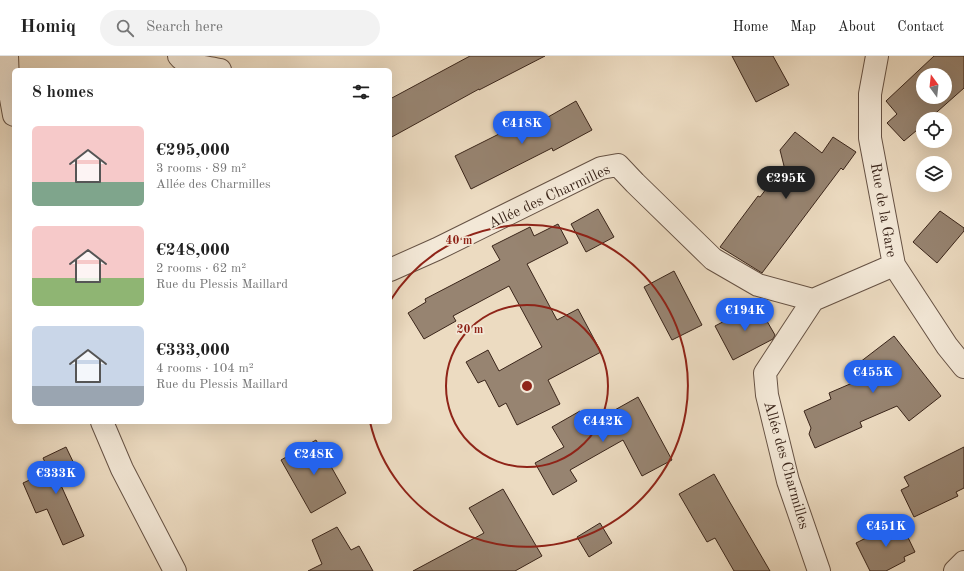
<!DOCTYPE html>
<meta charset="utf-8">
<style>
body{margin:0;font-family:"Old Standard TT",serif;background:#f2f2f2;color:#222;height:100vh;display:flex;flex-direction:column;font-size:15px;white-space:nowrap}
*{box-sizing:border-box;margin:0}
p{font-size:13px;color:#767676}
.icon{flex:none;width:22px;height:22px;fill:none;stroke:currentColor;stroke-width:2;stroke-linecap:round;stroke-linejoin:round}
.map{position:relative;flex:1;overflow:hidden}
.details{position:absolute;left:12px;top:12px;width:380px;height:356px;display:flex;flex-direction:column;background:#fff;border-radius:6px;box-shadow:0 4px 16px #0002}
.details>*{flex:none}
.needle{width:26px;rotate:345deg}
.controls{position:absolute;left:916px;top:12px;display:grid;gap:8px}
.controls a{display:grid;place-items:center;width:36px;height:36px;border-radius:50%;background:#fff;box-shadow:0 4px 16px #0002;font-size:20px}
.price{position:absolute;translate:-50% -34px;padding:0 9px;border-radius:14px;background:#2563eb;color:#fff;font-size:13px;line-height:26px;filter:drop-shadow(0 1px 2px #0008)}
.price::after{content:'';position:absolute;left:50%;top:24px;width:12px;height:9px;margin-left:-6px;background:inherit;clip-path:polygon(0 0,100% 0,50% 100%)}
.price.active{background:#222;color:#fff}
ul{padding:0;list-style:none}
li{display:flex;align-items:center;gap:12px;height:100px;padding:0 20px}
li span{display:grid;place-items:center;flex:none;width:112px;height:80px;border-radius:6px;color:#555}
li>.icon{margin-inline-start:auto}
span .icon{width:48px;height:48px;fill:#fffc;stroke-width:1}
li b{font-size:17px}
h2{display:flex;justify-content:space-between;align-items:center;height:48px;padding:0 20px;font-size:17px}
header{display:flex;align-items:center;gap:24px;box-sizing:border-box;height:56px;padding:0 20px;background:#fff;border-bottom:1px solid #e0e0e0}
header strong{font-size:19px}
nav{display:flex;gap:22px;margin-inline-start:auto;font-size:14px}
.search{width:280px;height:36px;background:#f2f2f2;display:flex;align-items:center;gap:10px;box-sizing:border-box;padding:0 14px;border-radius:22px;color:#767676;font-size:15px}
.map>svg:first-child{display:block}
.building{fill:#978471;stroke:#3a251a;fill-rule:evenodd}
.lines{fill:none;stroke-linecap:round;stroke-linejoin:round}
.minor-casing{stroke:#665244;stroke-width:24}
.minor{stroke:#f3e8d7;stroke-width:22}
.ring{fill:none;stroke:#8f2418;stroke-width:2}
.labels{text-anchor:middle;stroke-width:3.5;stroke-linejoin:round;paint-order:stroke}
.street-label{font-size:15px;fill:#3a251a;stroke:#f3e8d7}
.centre{fill:#8f2418;stroke:#f3e8d7;stroke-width:2}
.ring-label{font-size:12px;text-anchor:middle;font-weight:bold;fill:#8f2418;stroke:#f3e8d7;stroke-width:3.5;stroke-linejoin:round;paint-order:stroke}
</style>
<header>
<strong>Homiq</strong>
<div class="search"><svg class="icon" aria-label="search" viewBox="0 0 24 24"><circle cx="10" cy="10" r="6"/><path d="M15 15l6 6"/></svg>Search here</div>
<nav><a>Home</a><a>Map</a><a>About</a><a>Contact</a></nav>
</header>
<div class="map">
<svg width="964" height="515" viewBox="0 0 964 515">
<rect width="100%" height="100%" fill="#ecdbc1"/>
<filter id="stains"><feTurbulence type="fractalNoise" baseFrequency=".005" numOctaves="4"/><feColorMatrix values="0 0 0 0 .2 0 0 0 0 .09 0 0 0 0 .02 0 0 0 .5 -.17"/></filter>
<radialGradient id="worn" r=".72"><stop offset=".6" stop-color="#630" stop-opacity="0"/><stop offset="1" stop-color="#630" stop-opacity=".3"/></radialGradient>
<path class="building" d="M 470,0 L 545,0 L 479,34 L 479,33 L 390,82 L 390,43 Z
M 732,0 L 773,0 L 789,29 L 756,46 Z
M 934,0 L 964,0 L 964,32 L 929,63 L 923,63 L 923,69 L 904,85 L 887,67 L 897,58 L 886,45 ZM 923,19 L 945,19 L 945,41 L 923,41 Z
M 576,45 L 592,74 L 553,95 L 552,92 L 471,133 L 455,100 L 511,72 L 515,80 Z
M 795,76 L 822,97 L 833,81 L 856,96 L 843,114 L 841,112 L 762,217 L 720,191 L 758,140 L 760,141 L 784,110 L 780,94 Z
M 598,153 L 614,181 L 586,196 L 571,168 Z
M 940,155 L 964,172 L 964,175 L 937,207 L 913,186 Z
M 558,168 L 568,187 L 527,208 L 557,264 L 578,253 L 601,296 L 548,324 L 560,348 L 517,369 L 506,347 L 499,351 L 485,324 L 478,327 L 466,306 L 488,294 L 499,315 L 542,291 L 509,230 L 453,260 L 456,265 L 424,283 L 408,257 L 426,246 L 425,243 L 500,204 L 492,190 L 530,171 L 534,180 Z
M 674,215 L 702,269 L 672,284 L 644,231 Z
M 757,248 L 775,279 L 773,283 L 733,304 L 715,270 Z
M 894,280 L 941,340 L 909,365 L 897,350 L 860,366 L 862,371 L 815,392 L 809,378 L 811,372 L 804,355 L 831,343 L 829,337 L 857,325 L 851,313 Z
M 638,341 L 672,404 L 642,420 L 623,384 L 570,414 L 577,425 L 553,439 L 535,407 L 564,391 L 552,371 L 580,355 L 588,369 Z
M 316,384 L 346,437 L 311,457 L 281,404 Z
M 66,391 L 78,416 L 59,425 L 84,480 L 63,489 L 47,453 L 36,457 L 23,427 L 49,415 L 43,402 Z
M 964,391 L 964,432 L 956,436 L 958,440 L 914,461 L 901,434 L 909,430 L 904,421 Z
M 714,418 L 728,443 L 770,515 L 734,515 L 715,482 L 707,486 L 679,438 Z
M 503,433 L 542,500 L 515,515 L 413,515 L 484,477 L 469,452 Z
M 900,465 L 915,496 L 904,501 L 905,505 L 886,515 L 870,515 L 856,487 Z
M 600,467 L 612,487 L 589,501 L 577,481 Z
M 337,471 L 351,494 L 359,490 L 373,515 L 308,515 L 322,508 L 312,484 Z"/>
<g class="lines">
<g class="minor-casing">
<path id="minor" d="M 7,0 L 8,26 L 14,59
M 179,0 C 187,11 208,11 220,14
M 877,0 L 870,38 L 870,82 L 894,209 L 947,290 L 964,311
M 390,214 L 437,193 L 601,112 L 618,109 L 635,127 L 713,203 L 758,229 L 813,244 L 894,209
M 813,244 L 765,317 L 767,339 L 788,425 L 819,515
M 102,366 L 122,413 L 175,515
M 955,515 L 964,506"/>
</g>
<use href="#minor" class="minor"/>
</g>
<g class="ring">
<circle cx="527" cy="330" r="81"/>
<path d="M390 245A161 161 0 1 1 370 366"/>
</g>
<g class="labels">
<g class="street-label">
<text transform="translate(549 140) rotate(-25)" y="5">Allée des Charmilles</text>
<text transform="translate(884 154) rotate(80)" y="5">Rue de la Gare</text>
<text transform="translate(787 409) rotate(74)" y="5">Allée des Charmilles</text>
</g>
</g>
<circle cx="527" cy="330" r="6" class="centre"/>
<g class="ring-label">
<text x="459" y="188">40 m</text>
<text x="470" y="277">20 m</text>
</g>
<rect width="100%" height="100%" filter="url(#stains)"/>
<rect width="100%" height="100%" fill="url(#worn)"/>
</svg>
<div class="controls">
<a><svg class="needle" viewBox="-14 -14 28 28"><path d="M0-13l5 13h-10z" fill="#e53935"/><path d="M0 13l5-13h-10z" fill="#767676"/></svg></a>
<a><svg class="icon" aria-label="locate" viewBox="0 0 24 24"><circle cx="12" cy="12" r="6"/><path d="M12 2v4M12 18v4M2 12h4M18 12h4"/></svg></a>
<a><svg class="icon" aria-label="layers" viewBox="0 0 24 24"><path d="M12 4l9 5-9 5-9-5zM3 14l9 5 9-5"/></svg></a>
</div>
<b class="price" style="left:522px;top:89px">€418K</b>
<b class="price active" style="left:786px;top:144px">€295K</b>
<b class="price" style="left:745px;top:276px">€194K</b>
<b class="price" style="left:873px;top:338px">€455K</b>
<b class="price" style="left:603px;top:387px">€442K</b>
<b class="price" style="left:314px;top:420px">€248K</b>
<b class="price" style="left:56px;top:439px">€333K</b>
<b class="price" style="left:886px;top:492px">€451K</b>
<section class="details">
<h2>8 homes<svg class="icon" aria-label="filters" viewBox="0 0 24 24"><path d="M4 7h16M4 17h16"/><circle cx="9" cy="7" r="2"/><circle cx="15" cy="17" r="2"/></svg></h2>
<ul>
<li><span style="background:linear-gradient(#f6c9c9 70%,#7fa58c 0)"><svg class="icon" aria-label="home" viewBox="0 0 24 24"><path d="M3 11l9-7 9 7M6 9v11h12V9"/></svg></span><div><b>€295,000</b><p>3 rooms · 89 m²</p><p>Allée des Charmilles</p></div></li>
<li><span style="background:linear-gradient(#f6c9c9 65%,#8fb573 0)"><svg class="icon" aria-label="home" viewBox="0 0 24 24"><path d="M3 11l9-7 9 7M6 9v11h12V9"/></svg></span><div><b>€248,000</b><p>2 rooms · 62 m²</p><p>Rue du Plessis Maillard</p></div></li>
<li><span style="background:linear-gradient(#c9d6e8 75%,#9aa5b1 0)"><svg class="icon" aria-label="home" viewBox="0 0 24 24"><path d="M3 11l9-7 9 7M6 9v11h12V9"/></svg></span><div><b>€333,000</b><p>4 rooms · 104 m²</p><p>Rue du Plessis Maillard</p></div></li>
</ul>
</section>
</div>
